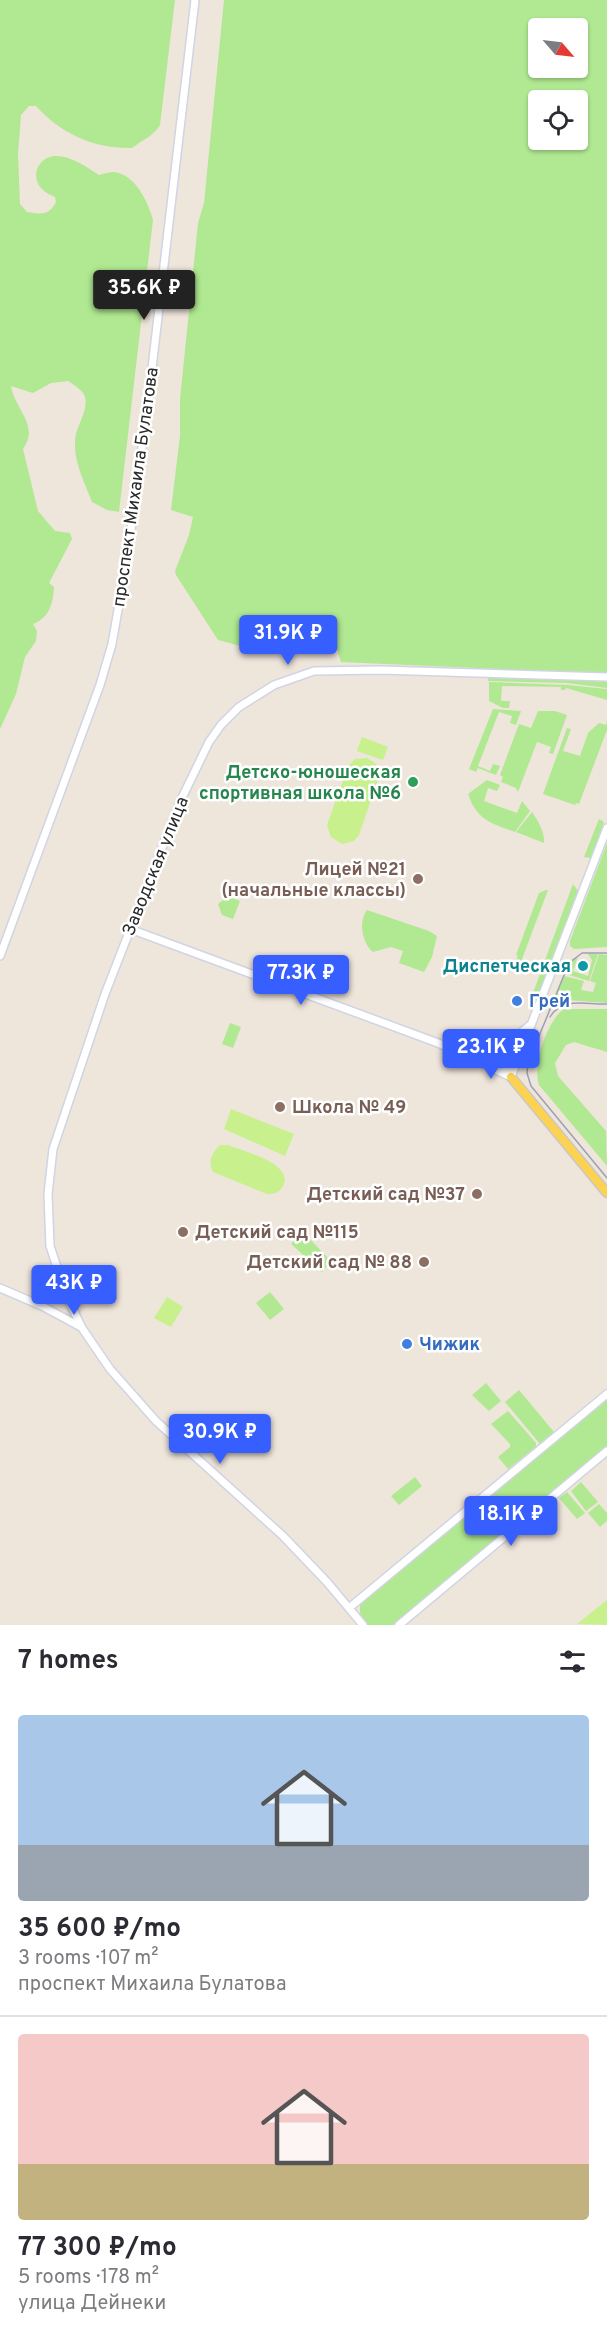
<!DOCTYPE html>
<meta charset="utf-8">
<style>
body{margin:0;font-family:Overpass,sans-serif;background:#f7f7f7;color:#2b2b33;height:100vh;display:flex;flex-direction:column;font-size:22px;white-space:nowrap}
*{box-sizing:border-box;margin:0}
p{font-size:20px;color:#7c7c81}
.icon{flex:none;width:33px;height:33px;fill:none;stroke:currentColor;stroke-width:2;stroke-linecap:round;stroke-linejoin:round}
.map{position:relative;height:1625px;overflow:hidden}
.details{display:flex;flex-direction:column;background:#fff;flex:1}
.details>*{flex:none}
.needle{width:39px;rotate:118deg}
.controls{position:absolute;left:528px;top:18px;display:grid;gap:12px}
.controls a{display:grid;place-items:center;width:60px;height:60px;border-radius:6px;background:#fff;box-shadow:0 2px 4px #0004;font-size:30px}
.price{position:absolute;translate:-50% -51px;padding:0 14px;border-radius:6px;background:#375fff;color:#fff;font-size:20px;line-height:39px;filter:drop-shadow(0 2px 3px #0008)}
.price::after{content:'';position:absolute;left:50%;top:36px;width:18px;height:14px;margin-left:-9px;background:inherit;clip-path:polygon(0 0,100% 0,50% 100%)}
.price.on{background:#222;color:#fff}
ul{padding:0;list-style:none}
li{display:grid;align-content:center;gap:12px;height:318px;padding:0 18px}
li+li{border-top:2px solid #e1e1e2}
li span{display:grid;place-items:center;height:186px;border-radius:6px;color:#555}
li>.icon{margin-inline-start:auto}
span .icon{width:108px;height:108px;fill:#fffc;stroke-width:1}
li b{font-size:26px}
h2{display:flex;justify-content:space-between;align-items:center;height:72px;padding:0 18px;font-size:26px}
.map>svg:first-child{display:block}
.green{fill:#b1e992;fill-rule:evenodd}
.pitch{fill:#c8f18d}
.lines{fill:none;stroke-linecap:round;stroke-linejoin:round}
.minor-casing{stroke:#d0d4e5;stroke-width:10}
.major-casing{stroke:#c8c8c8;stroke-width:11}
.minor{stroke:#fff;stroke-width:7}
.major{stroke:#fdd251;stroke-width:8}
.tram{stroke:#9da1b6;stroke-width:1.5}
.leisure-dot{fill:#2e9e5b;stroke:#fff;stroke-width:2}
.education-dot{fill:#8d6e63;stroke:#fff;stroke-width:2}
.culture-dot{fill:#0f9aa8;stroke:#fff;stroke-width:2}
.shop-dot{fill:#3f7fe0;stroke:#fff;stroke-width:2}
.labels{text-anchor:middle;stroke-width:5;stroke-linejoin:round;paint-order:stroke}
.street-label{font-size:18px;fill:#2a2a2a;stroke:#fff}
.leisure-label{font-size:18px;font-weight:bold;fill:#27864d;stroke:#fff;text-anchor:end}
.education-label{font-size:18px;font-weight:bold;fill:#785e54;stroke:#fff;text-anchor:end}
.culture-label{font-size:18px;font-weight:bold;fill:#0d838f;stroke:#fff;text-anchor:end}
.shop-label{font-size:18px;font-weight:bold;fill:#366cbe;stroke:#fff;text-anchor:start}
</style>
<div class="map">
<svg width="607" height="1625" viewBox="0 0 607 1625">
<rect width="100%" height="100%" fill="#eee5db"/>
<path class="green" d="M 0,0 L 175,0 L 160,125 C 154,136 142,140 132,148 C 95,149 61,134 36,106 L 29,106 L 21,115 L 18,155 L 20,204 L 27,212 C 41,214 49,216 56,202 L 55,197 C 51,195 46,193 43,190 C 29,178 38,156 56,156 C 71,156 87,167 99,175 C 103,174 109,172 114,172 C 135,174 148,202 153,220 L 119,512 L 107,510 L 92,502 C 84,481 71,457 76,434 C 79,422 88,410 85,397 C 83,390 74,385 68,381 L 51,383 L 33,393 L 11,386 C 15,410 40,425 23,449 L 38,511 L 55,531 L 70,533 L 72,539 L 49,583 L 54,587 C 53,604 49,618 33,624 L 37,631 L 36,641 L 25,657 L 16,694 L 0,729 Z
M 224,0 L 607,0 L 607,674 L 341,662 L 337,649 L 314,642 L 302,653 L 267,653 L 218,640 L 176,575 L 175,571 L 189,535 L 193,517 L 171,510 L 180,436 L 180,399 L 198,223 L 204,203 ZM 538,28 L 578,28 L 578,68 L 538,68 ZM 538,100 L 578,100 L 578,140 L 538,140 Z
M 488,678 L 552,678 L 607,682 L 607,688 L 567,683 L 488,681 Z
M 489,682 L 568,685 L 607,689 L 607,700 L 566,688 L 565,690 L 561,690 L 561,687 L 502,686 L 501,701 L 510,701 L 509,708 L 503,708 L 489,701 Z
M 493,709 L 521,711 L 516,725 L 510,723 L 512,716 L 499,712 L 478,766 L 490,771 L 493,764 L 500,766 L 496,775 L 478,768 L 476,772 L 469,769 Z
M 538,711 L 555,711 L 567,715 L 553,754 L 549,753 L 551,747 L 537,742 L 518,792 L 516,788 L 501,782 L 503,777 L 500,775 L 519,724 L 531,728 Z
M 607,721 L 607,730 L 579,804 L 576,803 L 575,805 L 543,794 L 567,728 L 571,729 L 563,751 L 580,756 L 588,733 L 599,723 L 606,725 Z
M 487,780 L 500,785 L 497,791 L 488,788 L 484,801 L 517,813 L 522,801 L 530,811 L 515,832 C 490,823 477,820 468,794 Z
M 532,812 C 538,821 545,832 544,843 L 516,832 Z
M 599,819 L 604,822 L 591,858 L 584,857 Z
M 607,843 L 607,947 L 574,949 L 570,946 L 570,941 Z
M 573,884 L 579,892 L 540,995 L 533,993 Z
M 546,890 L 548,890 L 519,967 L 513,965 L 518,956 L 516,955 L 539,893 Z
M 228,896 L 240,901 L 233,919 L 222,915 L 218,904 Z
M 367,910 L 429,931 L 437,936 L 432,957 L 424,972 L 399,963 L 403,951 L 391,947 L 373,952 C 362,943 358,921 367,910 Z
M 588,954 L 598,954 L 589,981 L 566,974 L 571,960 L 578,956 L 573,971 L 588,976 L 592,960 Z
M 599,954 L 607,955 L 607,1003 L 567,1000 L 551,1009 L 564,976 L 584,981 L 581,990 L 593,992 L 596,983 L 590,981 Z
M 564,1009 L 607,1009 L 607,1052 L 574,1042 L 566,1045 L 555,1063 L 558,1076 L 606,1131 L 607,1166 L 539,1085 C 532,1065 547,1021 564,1009 Z
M 230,1023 L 241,1027 L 233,1048 L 222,1044 Z
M 302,1231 L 331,1261 L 322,1272 L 291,1244 Z
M 270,1292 L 284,1309 L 270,1320 L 256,1303 Z
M 486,1383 L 501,1401 L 489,1411 L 472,1395 Z
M 519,1390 L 554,1432 L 540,1444 L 505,1402 Z
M 607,1398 L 607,1448 L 397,1625 L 368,1625 L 360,1616 L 360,1603 Z
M 508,1411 L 536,1443 L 536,1447 L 508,1469 L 498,1457 L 510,1447 L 510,1444 L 491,1424 Z
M 415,1477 L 422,1486 L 399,1505 L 391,1496 Z
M 581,1482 L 598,1502 L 586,1511 L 571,1491 Z
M 567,1492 L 585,1513 L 577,1519 L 559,1498 Z
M 599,1504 L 607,1513 L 607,1521 L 600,1527 L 588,1513 Z"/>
<path class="pitch" d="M 362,737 L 388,747 L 383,760 L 357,751 Z
M 367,758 L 375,763 L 380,774 L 359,835 L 354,841 L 342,844 L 331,837 L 327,825 L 348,766 L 355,759 Z
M 231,1109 L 294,1134 L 285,1156 L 224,1129 Z
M 220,1145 L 228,1145 C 243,1151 295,1164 283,1186 C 279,1193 275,1194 267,1194 L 213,1172 C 208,1161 211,1154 220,1145 Z
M 167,1297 L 183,1307 L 171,1327 L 154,1318 Z
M 607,1600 L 607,1625 L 577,1624 Z"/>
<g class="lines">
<g class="minor-casing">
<path id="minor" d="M 130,929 L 438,1043 L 511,1077
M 0,956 L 100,685 L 112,644 L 128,553 L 147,411 L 195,0
M 479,1060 L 486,1059 L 508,1043
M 510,1075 C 494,1054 514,1038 529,1026
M 511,1077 L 607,828
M 0,1288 L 42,1306 L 81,1327
M 349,1608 L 607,1394
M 363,1625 L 327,1582 L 283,1536 L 156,1421 L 110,1369 L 82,1328 L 67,1297 L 50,1246 L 48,1194 L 53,1149 L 105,994 L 179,804 L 209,742 L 221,725 L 239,707 L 274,685 L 314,671 L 381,670 L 607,677
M 399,1625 L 607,1451"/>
</g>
<g class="major-casing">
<path id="major" d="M 511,1077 L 607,1193"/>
</g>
<use href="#minor" class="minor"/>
<use href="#major" class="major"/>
<path class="tram" d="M 607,953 L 582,953 L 569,963 L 528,1063 L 527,1073 L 531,1086 L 607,1178
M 550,1017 C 562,996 587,1005 607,1004"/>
</g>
<circle class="leisure-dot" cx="413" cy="782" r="6"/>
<g class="education-dot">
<circle cx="418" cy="879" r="6"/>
<circle cx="280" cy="1107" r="6"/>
<circle cx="477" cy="1194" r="6"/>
<circle cx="183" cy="1232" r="6"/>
<circle cx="424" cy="1262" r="6"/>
</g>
<circle class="culture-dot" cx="583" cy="966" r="6"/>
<g class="shop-dot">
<circle cx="517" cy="1001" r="6"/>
<circle cx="407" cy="1344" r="6"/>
</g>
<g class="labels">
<g class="street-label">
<text transform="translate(135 487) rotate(-82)" y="6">проспект Михаила Булатова</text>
<text transform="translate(155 866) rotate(-68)" y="6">Заводская улица</text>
</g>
<g class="leisure-label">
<text x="401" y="778">Детско-юношеская<tspan x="401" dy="21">спортивная школа №6</tspan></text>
</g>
<g class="education-label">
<text x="406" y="875">Лицей №21<tspan x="406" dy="21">(начальные классы)</tspan></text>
<text x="292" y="1113" text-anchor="start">Школа № 49</text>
<text x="465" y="1200">Детский сад №37</text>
<text x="195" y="1238" text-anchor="start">Детский сад №115</text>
<text x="412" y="1268">Детский сад № 88</text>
</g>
<g class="culture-label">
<text x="571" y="972">Диспетческая</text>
</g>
<g class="shop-label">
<text x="529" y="1007">Грей</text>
<text x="419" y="1350">Чижик</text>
</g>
</g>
</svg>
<div class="controls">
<a><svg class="needle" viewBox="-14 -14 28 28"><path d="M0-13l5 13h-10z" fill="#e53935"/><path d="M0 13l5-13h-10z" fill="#7c7c81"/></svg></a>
<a><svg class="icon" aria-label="locate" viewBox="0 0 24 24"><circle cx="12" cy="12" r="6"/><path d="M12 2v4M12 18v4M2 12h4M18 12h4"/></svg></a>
</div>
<b class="price on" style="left:144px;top:321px">35.6K ₽</b>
<b class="price" style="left:288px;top:666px">31.9K ₽</b>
<b class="price" style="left:301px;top:1006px">77.3K ₽</b>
<b class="price" style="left:491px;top:1080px">23.1K ₽</b>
<b class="price" style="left:74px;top:1316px">43K ₽</b>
<b class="price" style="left:220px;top:1465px">30.9K ₽</b>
<b class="price" style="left:511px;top:1547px">18.1K ₽</b>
</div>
<section class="details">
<h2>7 homes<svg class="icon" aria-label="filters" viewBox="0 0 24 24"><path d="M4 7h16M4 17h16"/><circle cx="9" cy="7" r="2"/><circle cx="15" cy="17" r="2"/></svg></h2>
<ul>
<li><span style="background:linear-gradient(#a9c7e8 70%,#9aa5b1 0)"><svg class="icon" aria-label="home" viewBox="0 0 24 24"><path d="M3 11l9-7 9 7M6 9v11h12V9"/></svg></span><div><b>35 600 ₽/mo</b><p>3 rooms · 107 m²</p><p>проспект Михаила Булатова</p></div></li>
<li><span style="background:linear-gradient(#f6c9c9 70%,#c2b280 0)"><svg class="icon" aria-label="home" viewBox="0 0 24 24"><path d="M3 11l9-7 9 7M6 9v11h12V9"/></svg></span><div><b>77 300 ₽/mo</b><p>5 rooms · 178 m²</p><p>улица Дейнеки</p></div></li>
</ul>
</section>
